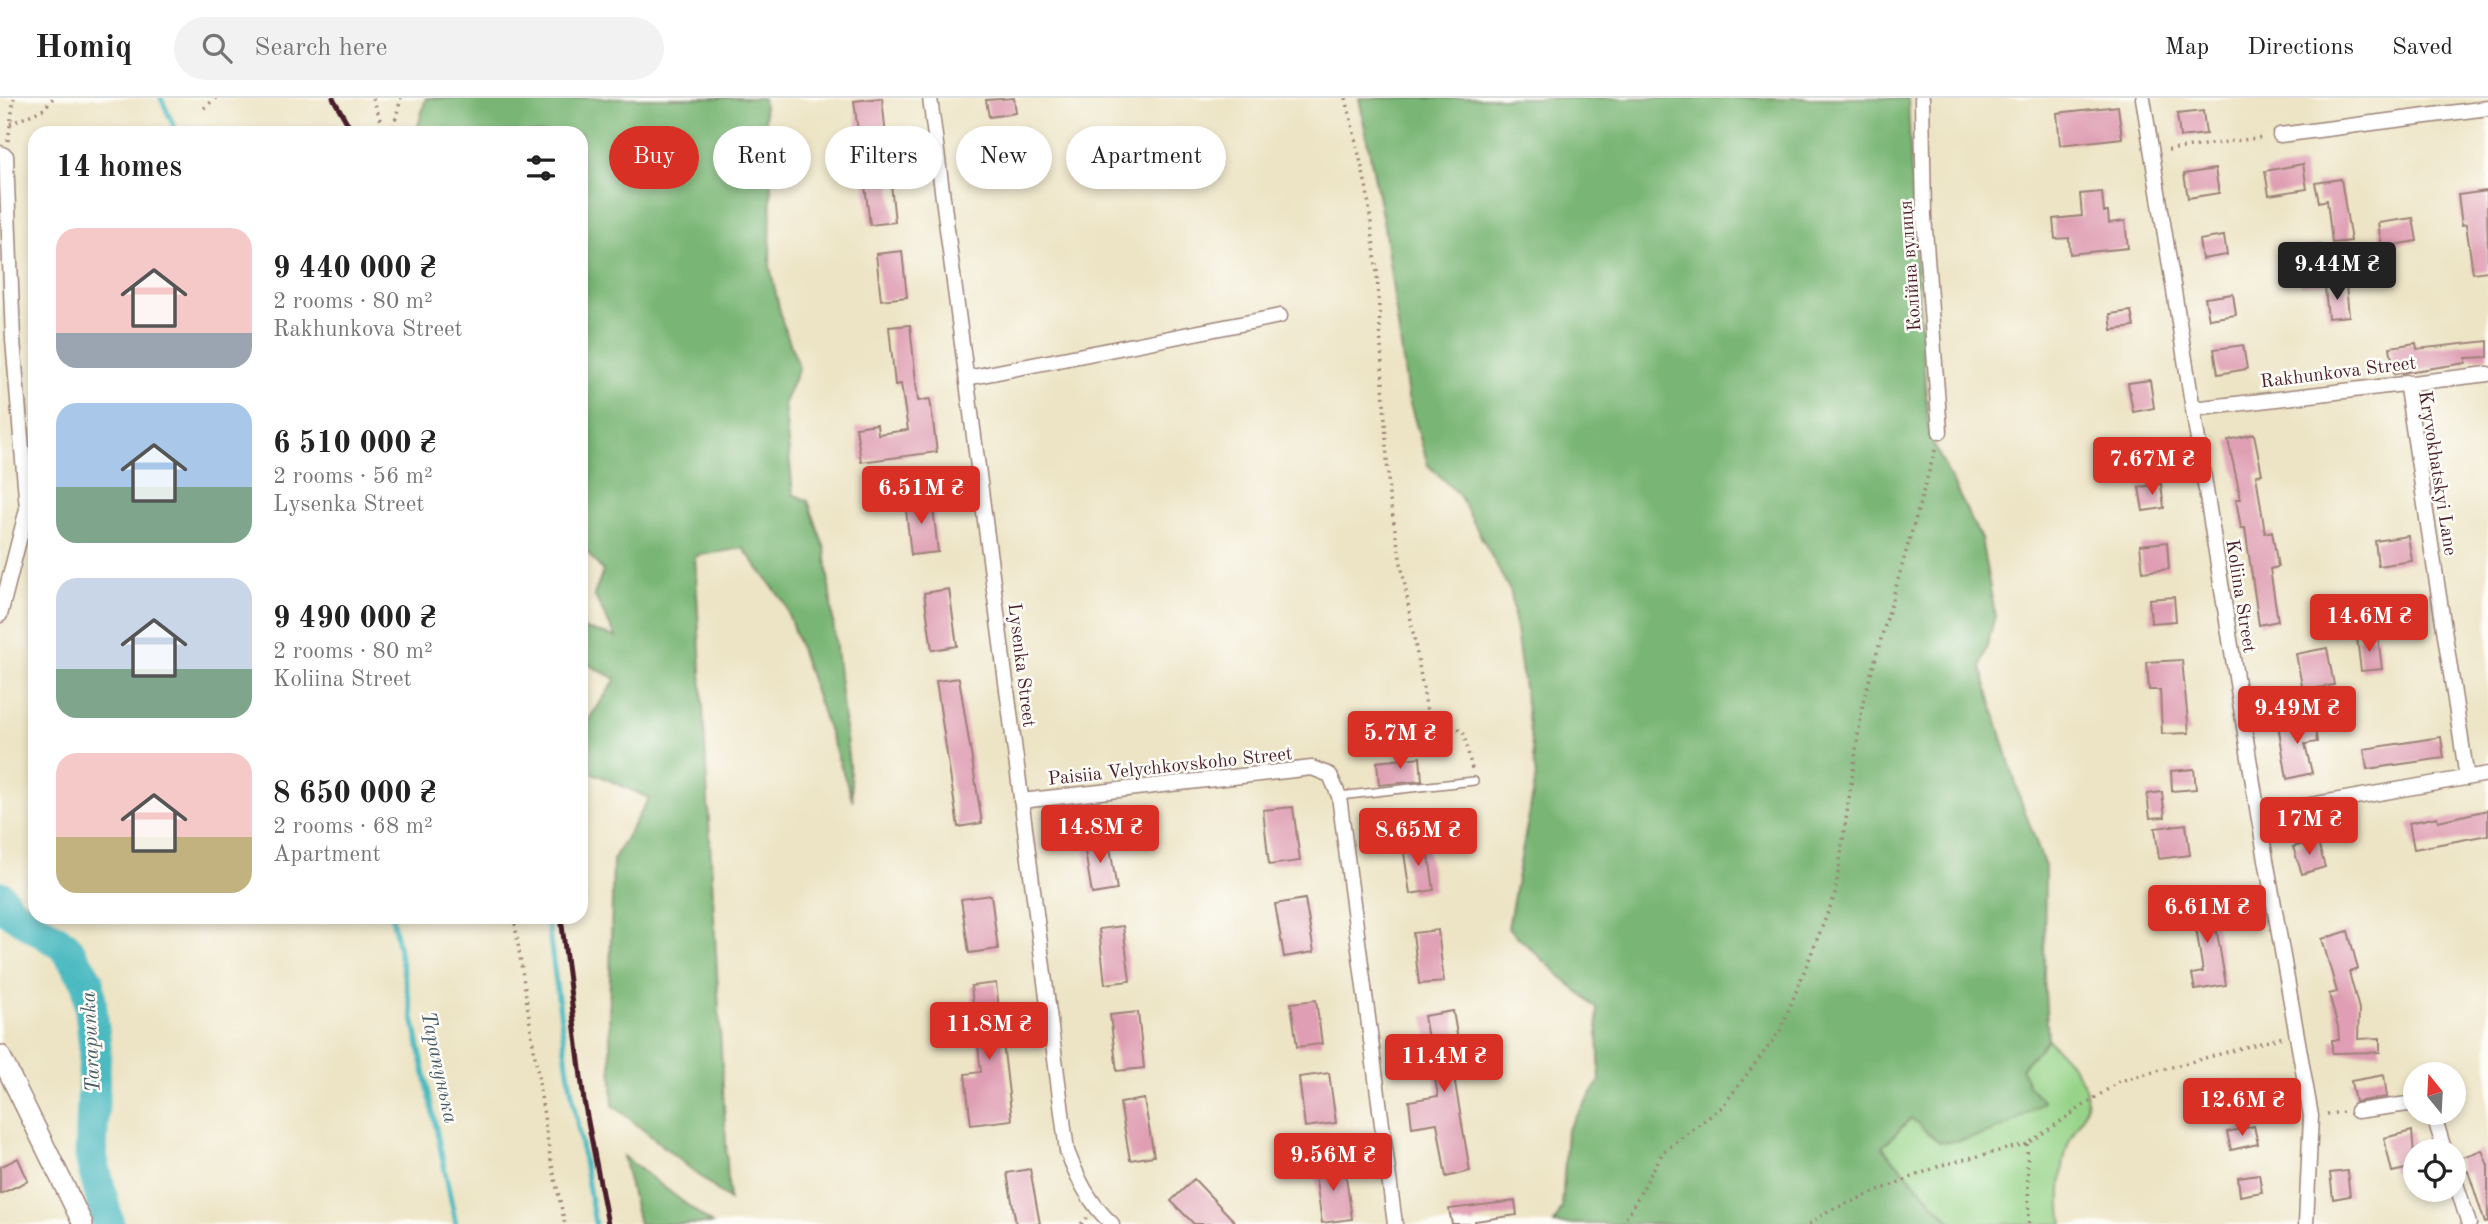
<!DOCTYPE html>
<meta charset="utf-8">
<style>
body{margin:0;font-family:"Old Standard TT",serif;background:#f2f2f2;color:#222;height:100vh;display:flex;flex-direction:column;font-size:26px;white-space:nowrap}
*{box-sizing:border-box;margin:0}
p{font-size:23px;color:#767676}
.icon{flex:none;width:38px;height:38px;fill:none;stroke:currentColor;stroke-width:2;stroke-linecap:round;stroke-linejoin:round}
.map{position:relative;flex:1;overflow:hidden}
.side{position:absolute;left:28px;top:28px;width:560px;height:798px;display:flex;flex-direction:column;background:#fff;border-radius:21px;box-shadow:0 4px 10px #0003}
.side>*{flex:none}
.banner{position:absolute;left:609px;top:28px;width:665px;height:63px;display:flex;gap:14px}
.needle{width:46px;rotate:342deg}
.fabs{position:absolute;left:2403px;top:964px;display:grid;gap:14px}
.fabs a{display:grid;place-items:center;width:63px;height:63px;border-radius:50%;background:#fff;box-shadow:0 4px 10px #0003;font-size:35px}
.price{position:absolute;translate:-50% -60px;padding:0 16px;border-radius:7px;background:#d93025;color:#fff;font-size:23px;line-height:46px;filter:drop-shadow(0 2px 4px #0008)}
.price::after{content:'';position:absolute;left:50%;top:42px;width:21px;height:16px;margin-left:-10px;background:inherit;clip-path:polygon(0 0,100% 0,50% 100%)}
.price.active{background:#222;color:#fff}
ul{padding:0;list-style:none}
li{display:flex;align-items:center;gap:21px;height:175px;padding:0 28px}
li span{display:grid;place-items:center;flex:none;width:196px;height:140px;border-radius:21px;color:#555}
li>.icon{margin-inline-start:auto}
span .icon{width:84px;height:84px;fill:#fffc;stroke-width:1}
li b{font-size:30px}
h2{display:flex;justify-content:space-between;align-items:center;height:84px;padding:0 28px;font-size:30px}
.chip{padding:0 24px;border-radius:32px;background:#fff;box-shadow:0 4px 10px #0003;font-size:24px;line-height:63px}
.chip.active{background:#d93025;color:#fff}
header{display:flex;align-items:center;gap:42px;box-sizing:border-box;height:98px;padding:0 35px;background:#fff;border-bottom:2px solid #e0e0e0}
header strong{font-size:33px}
nav{display:flex;gap:38px;margin-inline-start:auto;font-size:24px}
.search{width:490px;height:63px;background:#f2f2f2;display:flex;align-items:center;gap:18px;box-sizing:border-box;padding:0 24px;border-radius:38px;color:#767676;font-size:26px}
.map>svg:first-child{display:block}
.green{fill:#97d489;stroke:#707a5a;stroke-width:2}
.forest{fill:#79b675;stroke:#626a50;stroke-width:2}
.lines{fill:none;stroke-linecap:round;stroke-linejoin:round}
.stream{stroke:#4bbac1;stroke-width:5}
.river{stroke:#4bbac1;stroke-width:33}
.building{fill:#df9eb3}
.service-casing{stroke:#9c8278;stroke-width:10}
.minor-casing{stroke:#9c8278;stroke-width:17}
.tertiary-casing{stroke:#9c8278;stroke-width:22}
.path{stroke:#9c8278;stroke-width:3.5;stroke-dasharray:2 5;stroke-linecap:butt}
.service{stroke:#fff;stroke-width:7}
.minor{stroke:#fff;stroke-width:14}
.tertiary{stroke:#fff;stroke-width:19}
.rail{stroke:#4a1f2b;stroke-width:5}
.labels{text-anchor:middle;stroke-width:5;stroke-linejoin:round;paint-order:stroke}
.street-label{font-size:19px;fill:#4a1f2b;stroke:#fdfcf7}
.water-label{font-size:21px;font-style:italic;fill:#4a5d67;stroke:#fdfcf7}
</style>
<header>
<strong>Homiq</strong>
<div class="search"><svg class="icon" aria-label="search" viewBox="0 0 24 24"><circle cx="10" cy="10" r="6"/><path d="M15 15l6 6"/></svg>Search here</div>
<nav><a>Map</a><a>Directions</a><a>Saved</a></nav>
</header>
<div class="map">
<svg width="2488" height="1126" viewBox="0 0 2488 1126">
<rect width="100%" height="100%" fill="#fdfcf7"/>
<filter id="ink" filterUnits="userSpaceOnUse"><feTurbulence type="fractalNoise" baseFrequency=".0143" numOctaves="2"/><feDisplacementMap in="SourceGraphic" scale="14" xChannelSelector="R" yChannelSelector="G"/><feConvolveMatrix kernelMatrix="1 2 1 2 8 2 1 2 1" color-interpolation-filters="sRGB"/></filter>
<filter id="wash" filterUnits="userSpaceOnUse"><feTurbulence type="fractalNoise" baseFrequency=".00686" numOctaves="4" result="noise"/><feDisplacementMap in="SourceGraphic" scale="28" xChannelSelector="R" yChannelSelector="G"/><feGaussianBlur stdDeviation="1.57" result="paint"/><feColorMatrix in="noise" values="0 0 0 0 0 0 0 0 0 0 0 0 0 0 0 0 0 1.4 0 .05"/><feComposite in="paint" operator="in"/></filter>
<g filter="url(#wash)">
<rect width="100%" height="100%" fill="#ede4c5"/>
<path class="green" d="M 2048,941 C 2060,955 2083,975 2086,994 C 2090,1018 2073,1029 2067,1050 C 2061,1071 2059,1105 2063,1126 L 1953,1126 L 1882,1049 L 1911,1020 L 2028,987 L 2021,970 Z"/>
<path class="forest" d="M 426,0 L 763,0 L 771,83 L 770,169 L 782,223 L 799,270 L 784,305 L 793,396 L 808,403 L 825,451 L 853,703 L 784,504 L 743,450 L 695,458 L 729,1102 L 613,1007 L 609,918 L 613,762 L 649,700 L 582,670 L 589,621 L 616,581 L 581,563 L 581,530 L 616,539 L 594,497 L 603,473 L 581,447 L 581,35 L 416,35 Z
M 1359,0 L 1908,0 L 1913,122 L 1929,337 L 1981,441 L 1995,518 L 1981,569 L 2020,700 L 2045,769 L 2044,879 L 2048,941 L 2021,970 L 2028,987 L 2044,1004 C 2012,1027 1979,1044 1939,1044 L 1911,1020 L 1882,1049 L 1953,1126 L 1554,1126 L 1562,1110 L 1567,1032 L 1600,983 L 1597,911 L 1508,830 L 1536,679 L 1511,495 L 1459,397 L 1428,367 L 1408,299 L 1384,128 Z
M 623,1058 L 712,1126 L 639,1126 Z"/>
<g class="lines">
<path class="stream" d="M 161,0 L 177,35
M 392,819 L 456,1126
M 547,819 L 568,973 L 595,1126"/>
<path class="river" d="M 0,799 L 10,813 L 65,848 L 88,884 L 95,949 L 91,1058 L 108,1126"/>
</g>
<g id="blocks">
<path class="building" d="M 882,0 L 895,124 L 870,127 L 854,3 Z
M 1014,0 L 1016,15 L 989,19 L 986,2 Z
M 2118,8 L 2122,40 L 2060,47 L 2057,15 Z
M 2203,13 L 2206,36 L 2180,39 L 2177,16 Z
M 2303,66 L 2307,91 L 2269,97 L 2265,73 Z
M 2215,71 L 2219,95 L 2188,100 L 2184,76 Z
M 2341,81 L 2351,143 L 2332,145 L 2327,102 L 2319,104 L 2315,85 Z
M 2487,93 L 2488,173 L 2473,175 L 2466,126 L 2462,127 L 2458,97 Z
M 2102,94 L 2104,114 L 2108,114 L 2109,125 L 2125,123 L 2128,150 L 2070,156 L 2069,140 L 2055,141 L 2053,121 L 2082,118 L 2080,96 Z
M 2413,120 L 2417,143 L 2382,149 L 2378,125 Z
M 2224,138 L 2227,157 L 2202,161 L 2199,142 Z
M 2321,147 L 2326,185 L 2301,188 L 2296,150 Z
M 902,153 L 907,199 L 881,202 L 876,156 Z
M 2346,188 L 2349,218 L 2328,220 L 2325,190 Z
M 2233,196 L 2236,217 L 2209,221 L 2205,200 Z
M 2131,213 L 2134,229 L 2112,232 L 2110,216 Z
M 910,227 L 918,303 L 930,301 L 937,354 L 861,364 L 856,329 L 877,326 L 878,336 L 908,332 L 901,286 L 895,287 L 889,229 Z
M 2488,243 L 2488,259 L 2466,260 L 2466,265 L 2394,276 L 2390,249 L 2416,245 L 2417,251 Z
M 2243,247 L 2247,271 L 2218,276 L 2214,251 Z
M 2150,282 L 2154,310 L 2133,314 L 2128,285 Z
M 2254,336 L 2262,376 L 2256,377 L 2265,435 L 2272,433 L 2278,469 L 2270,471 L 2278,523 L 2259,527 L 2245,430 L 2241,430 L 2236,401 L 2241,401 L 2228,342 Z
M 2161,386 L 2164,410 L 2143,413 L 2139,389 Z
M 932,400 L 938,454 L 911,457 L 905,403 Z
M 2408,438 L 2412,463 L 2378,468 L 2375,443 Z
M 2167,444 L 2169,471 L 2143,474 L 2140,447 Z
M 949,491 L 957,548 L 932,552 L 924,495 Z
M 2174,499 L 2176,523 L 2151,525 L 2149,501 Z
M 2378,538 L 2382,571 L 2361,573 L 2357,540 Z
M 2327,550 L 2334,587 L 2303,593 L 2296,556 Z
M 2182,562 L 2189,635 L 2162,636 L 2160,592 L 2149,592 L 2147,564 Z
M 959,580 L 982,725 L 958,729 L 936,583 Z
M 2313,619 L 2317,644 L 2305,646 L 2312,675 L 2287,681 L 2278,626 Z
M 2441,639 L 2444,660 L 2367,671 L 2364,651 Z
M 1420,659 L 1422,683 L 1379,687 L 1377,664 Z
M 2194,671 L 2196,691 L 2172,693 L 2171,673 Z
M 2162,694 L 2165,719 L 2150,720 L 2147,696 Z
M 1293,709 L 1300,763 L 1269,767 L 1263,712 Z
M 2488,712 L 2488,737 L 2414,751 L 2409,725 L 2437,719 L 2438,723 Z
M 2186,726 L 2190,757 L 2159,761 L 2155,730 Z
M 1108,737 L 1117,792 L 1092,796 L 1083,741 Z
M 2317,742 L 2325,769 L 2302,776 L 2293,749 Z
M 1427,744 L 1434,792 L 1410,796 L 1403,748 Z
M 991,797 L 998,851 L 969,855 L 961,801 Z
M 2211,799 L 2226,887 L 2195,892 L 2192,876 L 2203,874 L 2194,817 L 2190,817 L 2188,802 Z
M 1305,801 L 1314,854 L 1284,859 L 1275,806 Z
M 1123,828 L 1130,883 L 1105,886 L 1099,831 Z
M 1438,832 L 1444,884 L 1419,886 L 1413,835 Z
M 2348,833 L 2358,871 L 2349,874 L 2359,911 L 2358,941 L 2380,940 L 2380,954 L 2332,955 L 2332,942 L 2339,942 L 2338,929 L 2329,896 L 2337,894 L 2322,841 Z
M 996,885 L 1012,1022 L 971,1027 L 965,976 L 981,974 L 971,888 Z
M 1316,902 L 1322,946 L 1297,949 L 1291,905 Z
M 1453,913 L 1463,971 L 1453,973 L 1470,1073 L 1446,1079 L 1437,1025 L 1412,1029 L 1409,1003 L 1438,998 L 1424,918 Z
M 1138,914 L 1144,970 L 1117,973 L 1110,917 Z
M 1329,975 L 1336,1025 L 1305,1029 L 1299,979 Z
M 2384,977 L 2387,999 L 2355,1004 L 2351,983 Z
M 1144,1001 L 1154,1058 L 1130,1062 L 1120,1005 Z
M 2254,1028 L 2258,1046 L 2231,1052 L 2227,1034 Z
M 2412,1033 L 2415,1069 L 2392,1074 L 2384,1040 Z
M 2482,1052 L 2488,1068 L 2488,1124 L 2485,1125 L 2468,1073 L 2463,1075 L 2457,1061 Z
M 18,1060 L 28,1083 L 0,1096 L 0,1069 Z
M 1344,1064 L 1352,1121 L 1322,1125 L 1314,1069 Z
M 1030,1071 L 1040,1126 L 1016,1126 L 1007,1075 Z
M 2347,1073 L 2350,1098 L 2333,1101 L 2330,1075 Z
M 2259,1076 L 2262,1094 L 2240,1098 L 2238,1079 Z
M 1194,1081 L 1237,1126 L 1194,1126 L 1171,1103 Z
M 1515,1103 L 1517,1117 L 1475,1123 L 1475,1126 L 1452,1126 L 1449,1111 Z"/>
</g>
</g>
<g filter="url(#ink)">
<use href="#blocks" fill-opacity="0" stroke="#9c8278" stroke-width="2"/>
<g class="lines">
<g class="service-casing">
<path id="service" d="M 1339,698 L 1474,683"/>
</g>
<g class="minor-casing">
<path id="minor" d="M 930,0 L 1067,1053 C 1078,1081 1089,1105 1112,1126
M 1922,0 L 1924,118 L 1940,334
M 2143,0 L 2258,716 L 2311,1018 L 2306,1126
M 2280,37 L 2488,10
M 0,55 L 6,58 L 13,242 L 27,411 L 0,517
M 967,280 L 1280,218
M 2406,284 L 2467,680
M 2193,311 L 2488,276
M 1021,703 L 1312,670 L 1330,677 L 1339,698 L 1395,1126
M 2258,716 L 2488,676
M 2357,1013 L 2415,1005
M 2433,1015 L 2445,1054
M 2454,1079 L 2469,1126"/>
</g>
<g class="tertiary-casing">
<path id="tertiary" d="M 0,957 L 83,1126"/>
</g>
<path class="path" d="M 373,0 L 385,35
M 1346,0 L 1367,92 L 1377,174 L 1389,397 L 1428,619 L 1463,633 L 1472,671
M 204,10 L 216,0
M 10,26 L 44,11 L 53,0
M 392,35 L 401,0
M 8,43 L 14,0
M 2168,52 L 2264,39
M 514,819 L 550,1058 L 565,1126
M 2327,1016 L 2344,1014
M 2027,1046 L 2029,1126
M 1081,1126 L 1087,1120
M 1623,1126 L 1663,1054 L 1722,1009 L 1780,933 L 1835,797 L 1863,604 L 1936,349
M 1809,1126 L 1828,1113 L 1942,1067 L 2027,1046 L 2120,983 L 2283,939"/>
<use href="#service" class="service"/>
<use href="#minor" class="minor"/>
<use href="#tertiary" class="tertiary"/>
<path class="rail" d="M 333,0 L 353,35
M 561,819 L 584,1003 L 608,1126"/>
</g>
</g>
<g class="labels">
<g class="street-label">
<text transform="translate(1909 168) rotate(-94)" y="7">Колійна вулиця</text>
<text transform="translate(2338 273) rotate(-7)" y="7">Rakhunkova Street</text>
<text transform="translate(2439 375) rotate(81)" y="7">Kryvokhatskyi Lane</text>
<text transform="translate(2242 498) rotate(81)" y="7">Koliina Street</text>
<text transform="translate(1023 567) rotate(83)" y="7">Lysenka Street</text>
<text transform="translate(1170 667) rotate(-6)" y="7">Paisiia Velychkovskoho Street</text>
</g>
<g class="water-label">
<text transform="translate(90 944) rotate(-93)" y="7">Tarapunka</text>
<text transform="translate(440 969) rotate(78)" y="7">Тарапунька</text>
</g>
</g>
</svg>
<div class="fabs">
<a><svg class="needle" viewBox="-14 -14 28 28"><path d="M0-13l5 13h-10z" fill="#e53935"/><path d="M0 13l5-13h-10z" fill="#767676"/></svg></a>
<a><svg class="icon" aria-label="locate" viewBox="0 0 24 24"><circle cx="12" cy="12" r="6"/><path d="M12 2v4M12 18v4M2 12h4M18 12h4"/></svg></a>
</div>
<b class="price active" style="left:2337px;top:204px">9.44M ₴</b>
<b class="price" style="left:2152px;top:399px">7.67M ₴</b>
<b class="price" style="left:921px;top:428px">6.51M ₴</b>
<b class="price" style="left:2369px;top:556px">14.6M ₴</b>
<b class="price" style="left:2297px;top:648px">9.49M ₴</b>
<b class="price" style="left:1400px;top:673px">5.7M ₴</b>
<b class="price" style="left:2309px;top:759px">17M ₴</b>
<b class="price" style="left:1100px;top:767px">14.8M ₴</b>
<b class="price" style="left:1418px;top:770px">8.65M ₴</b>
<b class="price" style="left:2207px;top:847px">6.61M ₴</b>
<b class="price" style="left:989px;top:964px">11.8M ₴</b>
<b class="price" style="left:1444px;top:996px">11.4M ₴</b>
<b class="price" style="left:2242px;top:1040px">12.6M ₴</b>
<b class="price" style="left:1333px;top:1095px">9.56M ₴</b>
<div class="banner">
<a class="chip active">Buy</a>
<a class="chip">Rent</a>
<a class="chip">Filters</a>
<a class="chip">New</a>
<a class="chip">Apartment</a>
</div>
<section class="side">
<h2>14 homes<svg class="icon" aria-label="filters" viewBox="0 0 24 24"><path d="M4 7h16M4 17h16"/><circle cx="9" cy="7" r="2"/><circle cx="15" cy="17" r="2"/></svg></h2>
<ul>
<li><span style="background:linear-gradient(#f6c9c9 75%,#9aa5b1 0)"><svg class="icon" aria-label="home" viewBox="0 0 24 24"><path d="M3 11l9-7 9 7M6 9v11h12V9"/></svg></span><div><b>9 440 000 ₴</b><p>2 rooms · 80 m²</p><p>Rakhunkova Street</p></div></li>
<li><span style="background:linear-gradient(#a9c7e8 60%,#7fa58c 0)"><svg class="icon" aria-label="home" viewBox="0 0 24 24"><path d="M3 11l9-7 9 7M6 9v11h12V9"/></svg></span><div><b>6 510 000 ₴</b><p>2 rooms · 56 m²</p><p>Lysenka Street</p></div></li>
<li><span style="background:linear-gradient(#c9d6e8 65%,#7fa58c 0)"><svg class="icon" aria-label="home" viewBox="0 0 24 24"><path d="M3 11l9-7 9 7M6 9v11h12V9"/></svg></span><div><b>9 490 000 ₴</b><p>2 rooms · 80 m²</p><p>Koliina Street</p></div></li>
<li><span style="background:linear-gradient(#f6c9c9 60%,#c2b280 0)"><svg class="icon" aria-label="home" viewBox="0 0 24 24"><path d="M3 11l9-7 9 7M6 9v11h12V9"/></svg></span><div><b>8 650 000 ₴</b><p>2 rooms · 68 m²</p><p>Apartment</p></div></li>
</ul>
</section>
</div>
